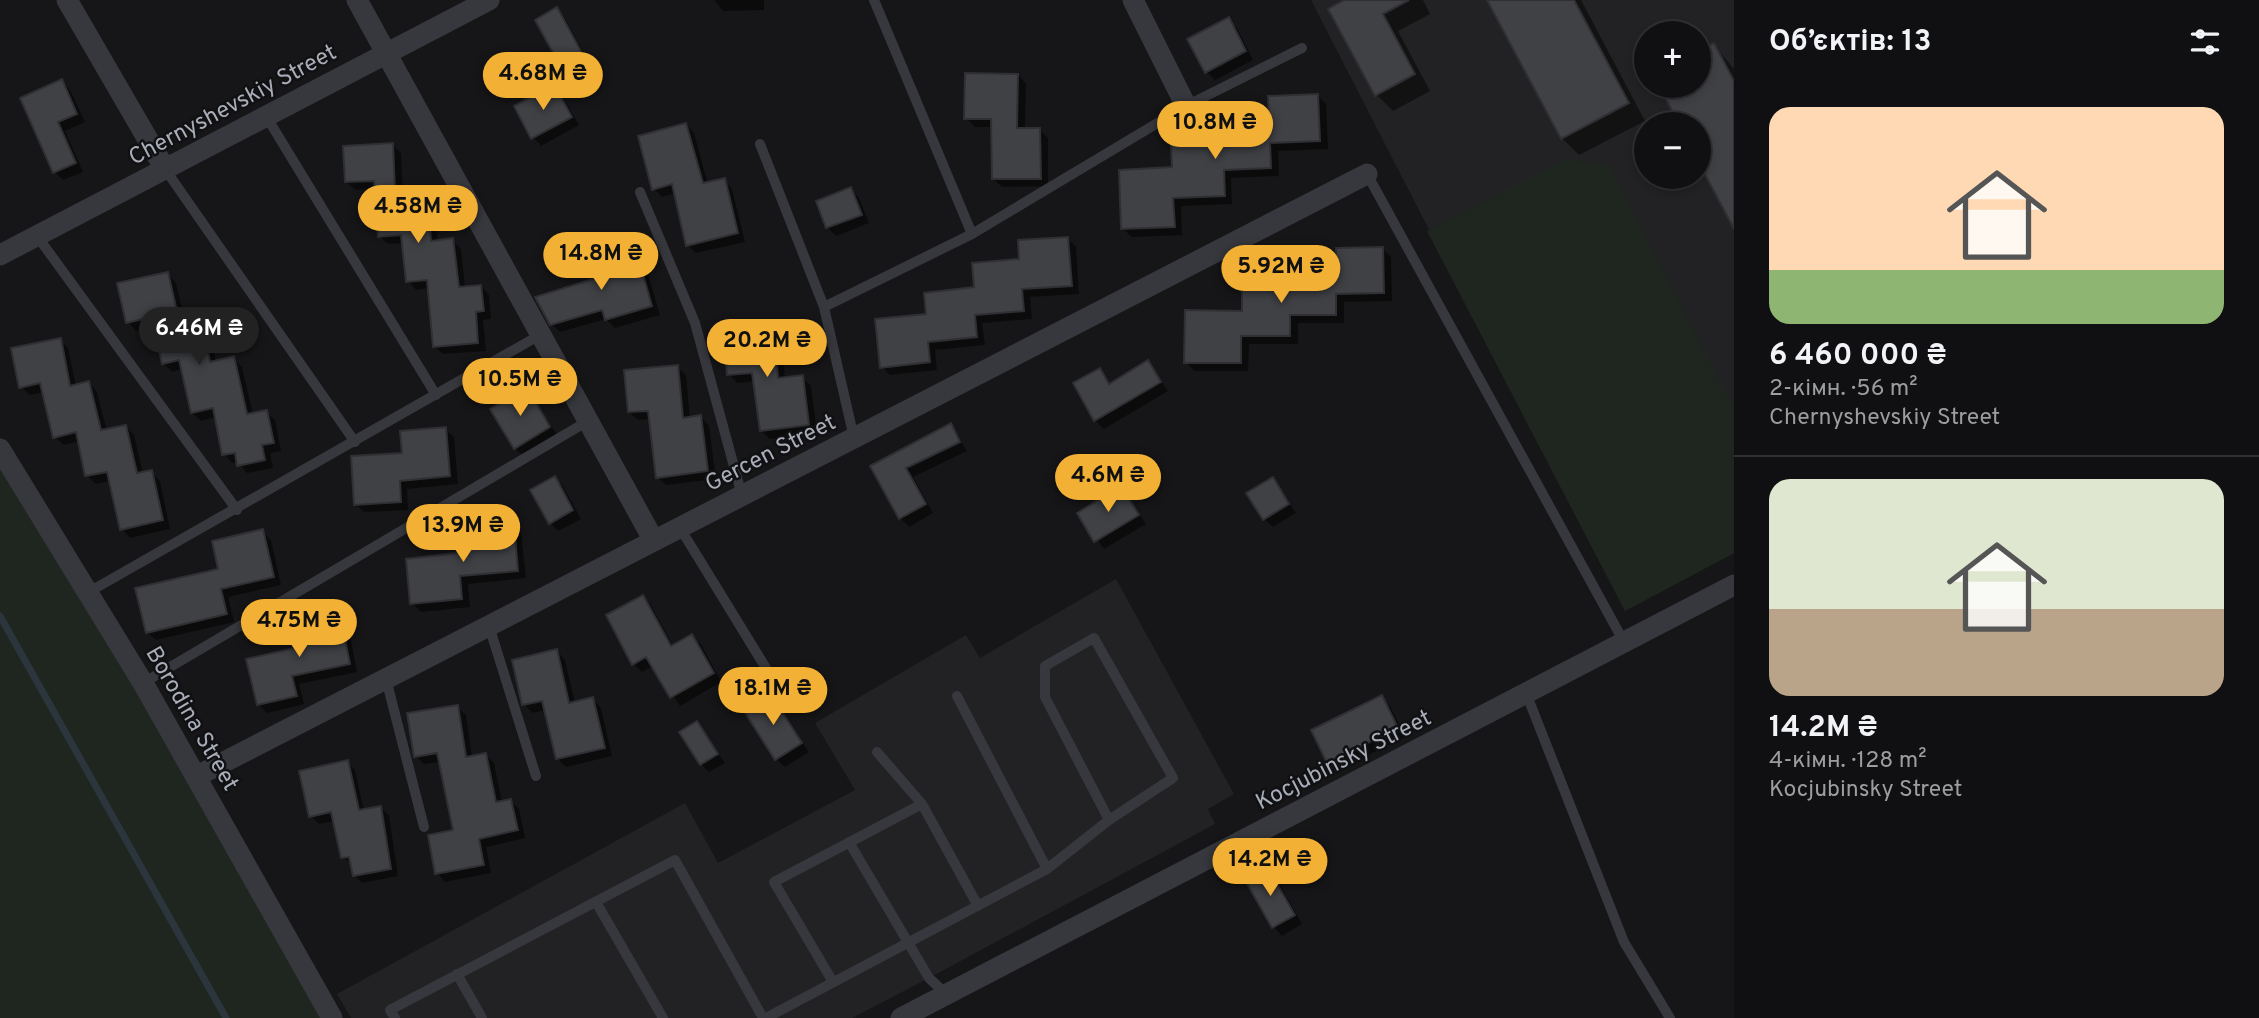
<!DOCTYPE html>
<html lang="uk">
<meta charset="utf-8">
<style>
body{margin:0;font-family:Overpass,sans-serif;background:#1e1e20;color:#f1f3f6;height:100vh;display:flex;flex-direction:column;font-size:26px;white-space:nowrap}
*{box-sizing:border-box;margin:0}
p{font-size:23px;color:#9c9d9f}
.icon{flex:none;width:38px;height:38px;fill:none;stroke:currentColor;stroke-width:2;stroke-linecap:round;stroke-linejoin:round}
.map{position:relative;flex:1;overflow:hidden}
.panel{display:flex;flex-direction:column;background:#101012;width:525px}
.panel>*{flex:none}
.tools{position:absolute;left:1634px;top:21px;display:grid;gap:14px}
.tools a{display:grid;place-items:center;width:77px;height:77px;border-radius:50%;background:#101012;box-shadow:0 4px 10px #0003,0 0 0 2px #303032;font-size:35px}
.price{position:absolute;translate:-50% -60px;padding:0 16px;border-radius:24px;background:#f2b134;color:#111;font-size:23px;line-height:46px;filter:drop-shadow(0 2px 4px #0008)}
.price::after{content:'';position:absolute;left:50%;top:42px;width:21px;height:16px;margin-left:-10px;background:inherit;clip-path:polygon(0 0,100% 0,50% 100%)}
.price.active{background:#222;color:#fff}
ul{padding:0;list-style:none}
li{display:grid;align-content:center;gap:14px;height:371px;padding:0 35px}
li+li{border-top:2px solid #303032}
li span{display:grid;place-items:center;height:217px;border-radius:21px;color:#555}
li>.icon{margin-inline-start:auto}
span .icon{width:126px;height:126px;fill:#fffc;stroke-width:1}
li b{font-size:30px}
h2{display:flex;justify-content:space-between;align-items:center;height:84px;padding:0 35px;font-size:30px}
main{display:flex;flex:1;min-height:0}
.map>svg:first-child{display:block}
.built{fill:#222225;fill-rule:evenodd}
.green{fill:#1e261f}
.shadow{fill:#0007}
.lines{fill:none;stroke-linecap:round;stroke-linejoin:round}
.stream{stroke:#2c353c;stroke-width:7}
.building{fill:#404145;stroke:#303034;stroke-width:2}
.service{stroke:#37383d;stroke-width:10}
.minor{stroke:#37383d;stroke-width:21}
.labels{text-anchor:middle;stroke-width:5;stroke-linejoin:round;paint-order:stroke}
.street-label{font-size:23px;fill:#a8adb8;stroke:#111113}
</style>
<main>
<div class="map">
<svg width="1734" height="1018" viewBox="0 0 1734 1018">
<rect width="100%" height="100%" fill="#161618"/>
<path class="built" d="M 1311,0 L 1734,0 L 1734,553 L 1625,611 ZM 1647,33 L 1699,33 L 1699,86 L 1647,86 ZM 1647,124 L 1699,124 L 1699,177 L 1647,177 Z
M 1116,579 L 1234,794 L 1208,809 L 1215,824 L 929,978 L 852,1018 L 351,1018 L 337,994 L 685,803 L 718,863 L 855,790 L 815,723 L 966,635 L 980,658 Z"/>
<path class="green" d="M 1565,159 L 1610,166 L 1734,409 L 1734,553 L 1625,611 L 1427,231 Z
M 0,450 L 332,1018 L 0,1018 Z"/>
<path class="shadow" d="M 714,0 L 764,0 L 764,10 L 723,11 Z
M 1348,0 L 1423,0 L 1430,14 L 1398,31 L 1430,91 L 1393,111 L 1377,95 Z
M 1489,0 L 1581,0 L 1645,121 L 1579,155 L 1562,138 Z
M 556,10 L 565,18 L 596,75 L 577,86 L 569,77 L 537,20 Z
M 1228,19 L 1237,28 L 1253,60 L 1215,80 L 1206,71 Z
M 1714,45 L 1734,69 L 1734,225 L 1699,124 L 1681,124 L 1661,86 L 1699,86 Z
M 1018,75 L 1026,84 L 1025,130 L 1039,129 L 1048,138 L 1048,186 L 1002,187 L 993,179 L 993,127 L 975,127 L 966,118 Z
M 62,81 L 70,90 L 85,122 L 65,131 L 83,172 L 63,180 L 55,172 L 23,99 Z
M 554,86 L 562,95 L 579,125 L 541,146 L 533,137 Z
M 1318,96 L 1326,104 L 1328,149 L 1278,151 L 1279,176 L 1231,178 L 1232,204 L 1181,206 L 1182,235 L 1132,237 L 1123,229 L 1174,169 Z
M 686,124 L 694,133 L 708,184 L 724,180 L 732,189 L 745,242 L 696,253 L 688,245 L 676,193 L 662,197 L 654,189 Z
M 393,145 L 401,153 L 403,193 L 427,192 L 435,200 L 438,242 L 452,240 L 461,249 L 465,288 L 481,286 L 489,295 L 491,319 L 483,320 L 486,351 L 443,354 L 434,346 L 429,288 L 416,290 L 408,281 L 404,243 L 388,244 L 379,236 L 376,189 L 355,190 L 347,182 Z
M 851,189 L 859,198 L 869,223 L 836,236 L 828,228 L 818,202 Z
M 1068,239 L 1076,247 L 1079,294 L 1030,297 L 1032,319 L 982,323 L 985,345 L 935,350 L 937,370 L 890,375 L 882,367 L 928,315 L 1021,260 Z
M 1383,249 L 1391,257 L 1392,301 L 1344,302 L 1344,323 L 1298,323 L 1298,344 L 1249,344 L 1248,371 L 1194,371 L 1186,362 L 1244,313 L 1292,284 Z
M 635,252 L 644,260 L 660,315 L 615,328 L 606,319 L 560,332 L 552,324 L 595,281 Z
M 168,274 L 176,283 L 184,317 L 200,314 L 208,322 L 216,362 L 233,358 L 242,367 L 253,414 L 266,412 L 275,420 L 281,451 L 270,453 L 273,468 L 247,473 L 238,462 L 232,463 L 224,454 L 216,417 L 201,421 L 192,413 L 182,369 L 172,372 L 163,363 L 156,326 L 136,331 L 128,322 Z
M 773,330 L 782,339 L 785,379 L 802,377 L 811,386 L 817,433 L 770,439 L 761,431 L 755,381 L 737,383 L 729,374 Z
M 60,340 L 68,348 L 76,386 L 89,383 L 97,392 L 107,431 L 126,427 L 134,435 L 143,474 L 151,472 L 160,481 L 170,529 L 130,538 L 122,529 L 111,481 L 95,484 L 87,475 L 80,441 L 64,445 L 55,437 L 44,392 L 30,395 L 21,387 Z
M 1148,362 L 1168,391 L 1104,429 L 1095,420 L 1075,384 L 1100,371 L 1111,385 Z
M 677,367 L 686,375 L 690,418 L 701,417 L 709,426 L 716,479 L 666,485 L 657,477 L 650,419 L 638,420 L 629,412 Z
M 526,389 L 558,436 L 523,456 L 515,448 Z
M 951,425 L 967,451 L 913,477 L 933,513 L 909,527 L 900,518 L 872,467 Z
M 445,429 L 454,437 L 458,484 L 407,489 L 408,510 L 364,512 L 355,504 L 404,455 Z
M 554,478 L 563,486 L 581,519 L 558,531 L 550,523 Z
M 1272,479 L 1296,513 L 1273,527 L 1264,519 Z
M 1121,488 L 1146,524 L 1104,549 L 1079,514 Z
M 513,525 L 521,533 L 526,578 L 468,584 L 470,607 L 421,612 L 412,603 L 468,554 Z
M 262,531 L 271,540 L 281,585 L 228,597 L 234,622 L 156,640 L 147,632 Z
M 643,597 L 651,605 L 673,646 L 692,636 L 701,644 L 721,682 L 680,706 L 653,666 L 642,672 L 634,664 Z
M 339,616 L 348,625 L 357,672 L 299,684 L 304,704 L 267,713 L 258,704 L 301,648 Z
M 557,651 L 565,660 L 575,703 L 593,699 L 601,708 L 612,756 L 566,767 L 557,758 L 546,710 L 532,713 L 524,704 Z
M 771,697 L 809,752 L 785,767 L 776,759 Z
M 1382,697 L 1390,706 L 1405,737 L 1337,770 L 1329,762 Z
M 457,707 L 466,715 L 472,757 L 486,755 L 494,763 L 502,802 L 510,800 L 519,809 L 525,838 L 486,847 L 491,873 L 445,882 L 437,873 L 455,831 L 440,762 L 424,764 L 416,756 Z
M 697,723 L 725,763 L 709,772 L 701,764 Z
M 347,762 L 355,770 L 364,811 L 381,808 L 389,816 L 398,876 L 362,883 L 354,875 L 353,865 L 343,857 L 335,821 L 319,824 L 311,816 Z
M 1268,870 L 1276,878 L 1302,924 L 1282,936 L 1274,927 L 1247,881 Z"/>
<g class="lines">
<path class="stream" d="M 0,616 L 226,1018"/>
</g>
<path class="building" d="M 1344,0 L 1409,0 L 1383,14 L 1415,74 L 1375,96 L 1328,9 Z
M 1487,0 L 1574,0 L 1629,103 L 1561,139 Z
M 557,7 L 589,66 L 567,78 L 535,20 Z
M 1229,17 L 1246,51 L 1205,73 L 1187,39 Z
M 1714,43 L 1734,81 L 1734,229 L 1699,163 L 1699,124 L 1679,124 L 1659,86 L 1699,86 L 1699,50 Z
M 965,73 L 1018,74 L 1017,128 L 1040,128 L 1041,179 L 992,179 L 991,119 L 964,119 Z
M 62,79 L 77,114 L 58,122 L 76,163 L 53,173 L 20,98 Z
M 554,84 L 572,117 L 531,139 L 514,106 Z
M 1318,94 L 1320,141 L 1270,143 L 1271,168 L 1224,170 L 1225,196 L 1173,198 L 1175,227 L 1121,229 L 1119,170 L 1172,167 L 1171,144 L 1223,142 L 1222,120 L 1269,118 L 1268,96 Z
M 686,123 L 703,183 L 725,178 L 738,233 L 686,246 L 672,184 L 652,190 L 638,136 Z
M 393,143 L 395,192 L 427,190 L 431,241 L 453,238 L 459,287 L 481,285 L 484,311 L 476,312 L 478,343 L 433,347 L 427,280 L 406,282 L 401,235 L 378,237 L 374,181 L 345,182 L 343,146 Z
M 851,187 L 862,215 L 826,228 L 816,201 Z
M 1068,237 L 1072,286 L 1022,289 L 1024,311 L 975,315 L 977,337 L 928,342 L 930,362 L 880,368 L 875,319 L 926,314 L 924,293 L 974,287 L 972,263 L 1019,259 L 1018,240 Z
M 1383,247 L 1384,293 L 1336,294 L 1336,315 L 1290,315 L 1290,336 L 1241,336 L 1241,363 L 1184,363 L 1185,310 L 1242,311 L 1242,282 L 1291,282 L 1291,266 L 1336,266 L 1336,248 Z
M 636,250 L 652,306 L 605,320 L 602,310 L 550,325 L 535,297 L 593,279 L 588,263 Z
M 168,272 L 178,316 L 200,312 L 210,362 L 234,356 L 247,414 L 267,410 L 274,443 L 262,445 L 265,460 L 237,466 L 235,453 L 222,455 L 213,408 L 191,413 L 179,360 L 162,364 L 152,317 L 126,323 L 117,283 Z
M 774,328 L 778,378 L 803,375 L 809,425 L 760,431 L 752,373 L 727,375 L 723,333 Z
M 61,338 L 70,386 L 89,381 L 101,430 L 126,425 L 137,473 L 152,470 L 163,520 L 120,530 L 107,472 L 85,476 L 76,432 L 53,438 L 40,383 L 19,388 L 11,348 Z
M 1148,360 L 1161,382 L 1094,421 L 1073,383 L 1100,368 L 1109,384 Z
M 678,365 L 683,418 L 701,415 L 708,471 L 656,478 L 648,411 L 628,412 L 624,370 Z
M 527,387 L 550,427 L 514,449 L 490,409 Z
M 951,423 L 960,442 L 906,468 L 926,504 L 899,519 L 870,466 Z
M 446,427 L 450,476 L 400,481 L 401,502 L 354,505 L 351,456 L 402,453 L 400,431 Z
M 555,476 L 573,510 L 549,524 L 530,490 Z
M 1273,477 L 1289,504 L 1263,520 L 1246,493 Z
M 1121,486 L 1139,515 L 1094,542 L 1077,513 Z
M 514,523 L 518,571 L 460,576 L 462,599 L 410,604 L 406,559 L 466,552 L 463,528 Z
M 263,529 L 274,577 L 221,589 L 227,614 L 146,633 L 135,588 L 218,569 L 212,541 Z
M 643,595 L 671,646 L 692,634 L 714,673 L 670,698 L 646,657 L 632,665 L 606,615 Z
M 340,614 L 350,664 L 292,676 L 297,696 L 257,705 L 246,659 L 299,647 L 294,624 Z
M 557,649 L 569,703 L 593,697 L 605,748 L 556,759 L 542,701 L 522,705 L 512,660 Z
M 771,695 L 802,743 L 775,760 L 744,711 Z
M 1382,695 L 1398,728 L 1327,763 L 1311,730 Z
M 458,705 L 466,757 L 486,753 L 496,802 L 511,799 L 518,830 L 479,839 L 484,865 L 435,874 L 428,835 L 453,830 L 437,753 L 414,757 L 407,713 Z
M 697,721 L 718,754 L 700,765 L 679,732 Z
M 348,760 L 359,810 L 381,806 L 391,869 L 353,876 L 349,857 L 341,858 L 331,812 L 309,817 L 299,771 Z
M 1268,868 L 1295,915 L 1272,928 L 1245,880 Z"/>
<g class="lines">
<path class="service" d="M 266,116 L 436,395
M 760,144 L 824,307
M 165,169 L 355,442
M 1367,174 L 1624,642
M 640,192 L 695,323 L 742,496
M 972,234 L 1186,106 L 1302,48
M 37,236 L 237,510
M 854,438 L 824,307 L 972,234 L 874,0
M 680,528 L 777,686
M 87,593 L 540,335
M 489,626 L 536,776
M 386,679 L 424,827
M 143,683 L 588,421
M 1526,693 L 1624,942 L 1670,1018
M 957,696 L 1047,869
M 877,752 L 922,804 L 978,906
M 849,842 L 929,978 L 946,994
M 596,902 L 663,1018
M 457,974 L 482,1018
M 833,982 L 774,882 L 922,804
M 395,1018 L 390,1010 L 675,860 L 763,1018
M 766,1018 L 1047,869 L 1109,820 L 1173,778 L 1094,638 L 1045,666 L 1045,697 L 1109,820"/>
<path class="minor" d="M 67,0 L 165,169
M 357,0 L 654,541
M 1133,0 L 1186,106
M 0,255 L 489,0
M 0,449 L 143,683 L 332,1018
M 197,776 L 1367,174
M 901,1018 L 1734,585"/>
</g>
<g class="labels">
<g class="street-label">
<text transform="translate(232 104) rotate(-28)" y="8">Chernyshevskiy Street</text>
<text transform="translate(770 452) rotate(-27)" y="8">Gercen Street</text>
<text transform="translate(193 718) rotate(60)" y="8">Borodina Street</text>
<text transform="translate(1343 759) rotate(-27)" y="8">Kocjubinsky Street</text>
</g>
</g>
</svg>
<div class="tools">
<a>+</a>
<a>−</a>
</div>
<b class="price" style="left:543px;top:112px">4.68M ₴</b>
<b class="price" style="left:1215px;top:161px">10.8M ₴</b>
<b class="price" style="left:418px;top:245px">4.58M ₴</b>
<b class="price" style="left:601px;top:292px">14.8M ₴</b>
<b class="price" style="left:1281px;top:305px">5.92M ₴</b>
<b class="price active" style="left:199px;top:367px">6.46M ₴</b>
<b class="price" style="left:767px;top:379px">20.2M ₴</b>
<b class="price" style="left:520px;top:418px">10.5M ₴</b>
<b class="price" style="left:1108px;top:514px">4.6M ₴</b>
<b class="price" style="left:463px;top:564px">13.9M ₴</b>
<b class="price" style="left:299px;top:659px">4.75M ₴</b>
<b class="price" style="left:773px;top:727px">18.1M ₴</b>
<b class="price" style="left:1270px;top:898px">14.2M ₴</b>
</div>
<section class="panel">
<h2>Об’єктів: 13<svg class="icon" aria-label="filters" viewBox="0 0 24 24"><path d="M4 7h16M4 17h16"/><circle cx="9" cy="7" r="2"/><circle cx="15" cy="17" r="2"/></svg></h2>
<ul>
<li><span style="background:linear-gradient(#ffd9b3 75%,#8fb573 0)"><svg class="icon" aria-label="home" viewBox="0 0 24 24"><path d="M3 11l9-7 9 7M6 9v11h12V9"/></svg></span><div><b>6 460 000 ₴</b><p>2-кімн. · 56 m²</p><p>Chernyshevskiy Street</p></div></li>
<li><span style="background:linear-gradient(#dfe7d0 60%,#b9a48a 0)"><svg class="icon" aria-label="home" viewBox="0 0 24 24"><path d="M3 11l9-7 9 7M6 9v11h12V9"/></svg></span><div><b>14.2M ₴</b><p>4-кімн. · 128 m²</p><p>Kocjubinsky Street</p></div></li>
</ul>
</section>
</main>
